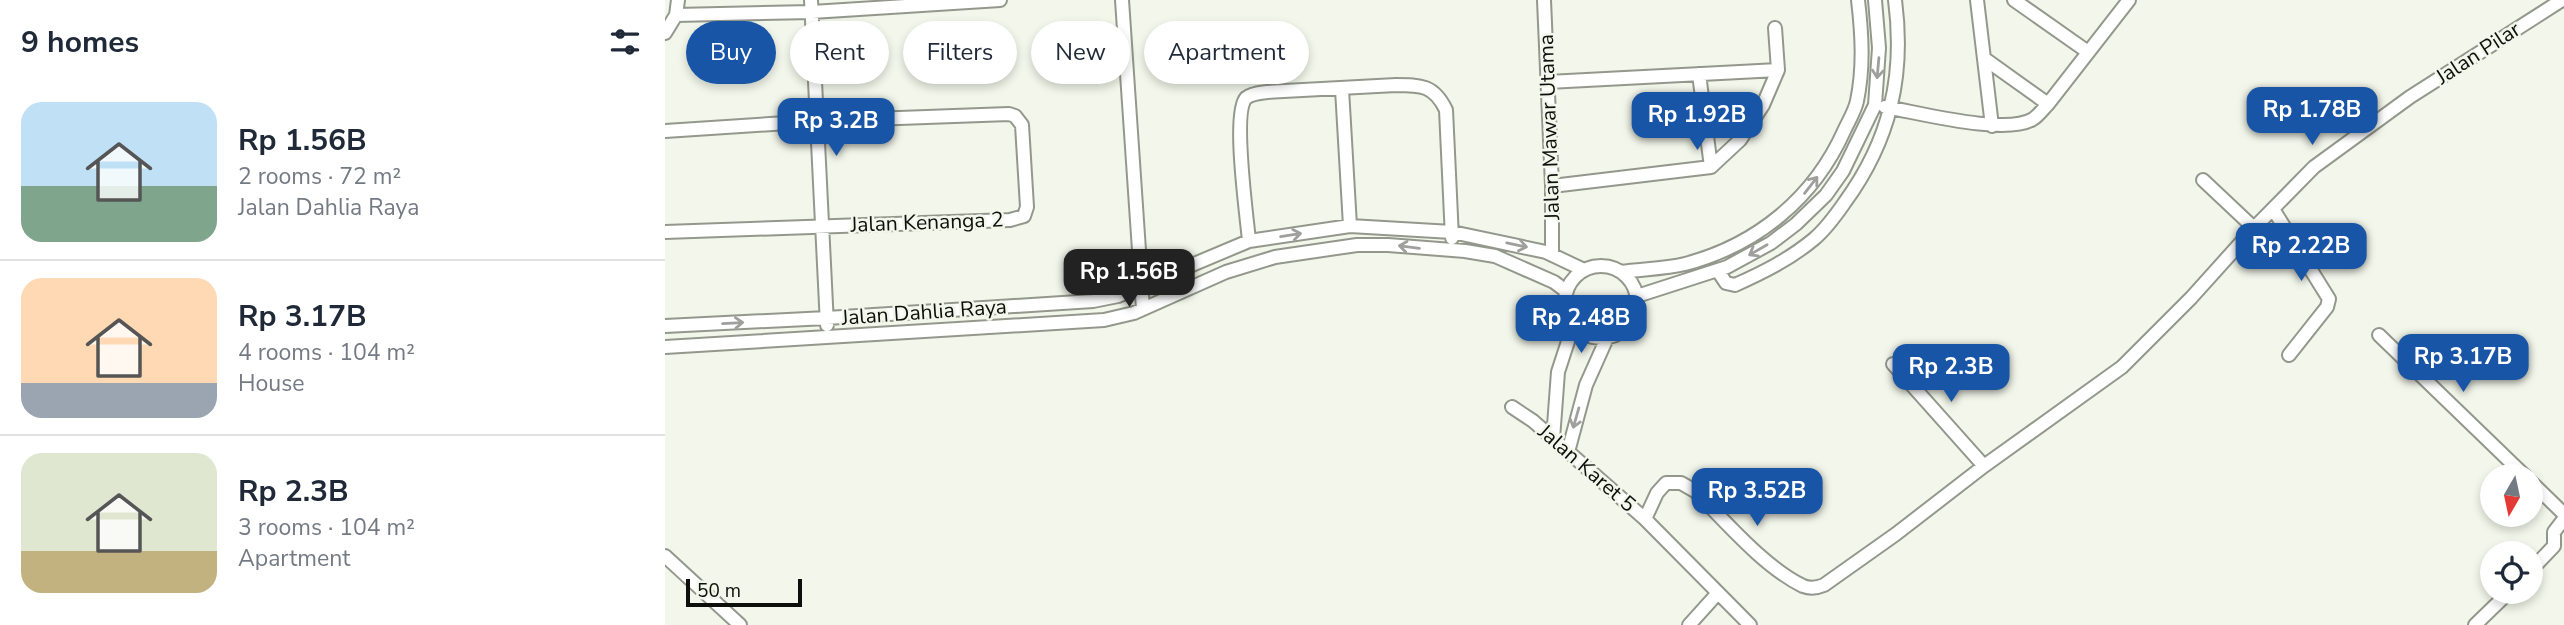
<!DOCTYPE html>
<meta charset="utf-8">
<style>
body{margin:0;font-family:"Nunito Sans",sans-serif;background:#f6f6f7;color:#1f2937;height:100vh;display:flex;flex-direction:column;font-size:26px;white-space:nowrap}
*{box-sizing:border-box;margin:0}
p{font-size:23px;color:#747a83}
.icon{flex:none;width:38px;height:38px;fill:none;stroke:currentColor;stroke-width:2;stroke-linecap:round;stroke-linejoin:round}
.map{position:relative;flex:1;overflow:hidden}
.details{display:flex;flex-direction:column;background:#fff;width:665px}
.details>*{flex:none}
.top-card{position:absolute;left:21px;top:21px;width:665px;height:63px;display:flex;gap:14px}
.needle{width:46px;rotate:189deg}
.controls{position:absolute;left:1815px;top:464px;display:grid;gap:14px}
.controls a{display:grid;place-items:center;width:63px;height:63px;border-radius:50%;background:#fff;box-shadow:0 4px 10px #0003;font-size:35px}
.scale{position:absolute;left:21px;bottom:18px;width:116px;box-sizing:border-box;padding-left:7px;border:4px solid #0e0f0c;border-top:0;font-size:19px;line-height:24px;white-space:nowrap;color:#0e0f0c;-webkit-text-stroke:5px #f3f6ea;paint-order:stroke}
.price{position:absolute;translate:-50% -60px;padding:0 16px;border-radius:14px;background:#1855a6;color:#fff;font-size:23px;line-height:46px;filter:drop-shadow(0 2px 4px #0008)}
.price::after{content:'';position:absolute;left:50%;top:42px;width:21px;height:16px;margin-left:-10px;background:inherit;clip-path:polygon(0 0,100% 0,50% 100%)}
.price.current{background:#222;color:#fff}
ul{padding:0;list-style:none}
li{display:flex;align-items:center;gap:21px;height:175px;padding:0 21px}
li+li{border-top:2px solid #e0e1e3}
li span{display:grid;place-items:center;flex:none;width:196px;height:140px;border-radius:21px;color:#555}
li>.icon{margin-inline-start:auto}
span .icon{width:84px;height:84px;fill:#fffc;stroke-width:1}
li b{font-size:30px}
h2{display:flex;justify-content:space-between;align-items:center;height:84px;padding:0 21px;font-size:30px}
.tag{padding:0 24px;border-radius:32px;background:#fff;box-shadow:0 4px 10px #0003;font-size:24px;line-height:63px}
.tag.current{background:#1855a6;color:#fff}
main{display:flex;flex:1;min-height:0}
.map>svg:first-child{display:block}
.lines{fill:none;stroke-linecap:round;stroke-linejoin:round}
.minor-casing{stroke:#94988c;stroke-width:16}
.minor{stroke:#fff;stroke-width:12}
.oneway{stroke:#9f9f9e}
.labels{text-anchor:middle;stroke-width:5;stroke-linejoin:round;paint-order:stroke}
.street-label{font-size:21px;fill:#0e0f0c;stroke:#f3f6ea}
</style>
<main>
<section class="details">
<h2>9 homes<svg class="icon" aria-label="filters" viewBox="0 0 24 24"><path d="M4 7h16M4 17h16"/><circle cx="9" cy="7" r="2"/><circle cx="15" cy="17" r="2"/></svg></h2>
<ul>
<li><span style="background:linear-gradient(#bfe0f5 60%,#7fa58c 0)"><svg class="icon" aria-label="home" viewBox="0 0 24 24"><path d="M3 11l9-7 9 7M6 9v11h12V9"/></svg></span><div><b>Rp 1.56B</b><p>2 rooms · 72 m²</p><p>Jalan Dahlia Raya</p></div></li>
<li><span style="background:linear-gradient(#ffd9b3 75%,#9aa5b1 0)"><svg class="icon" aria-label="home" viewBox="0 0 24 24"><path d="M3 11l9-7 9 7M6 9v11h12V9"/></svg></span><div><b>Rp 3.17B</b><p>4 rooms · 104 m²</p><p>House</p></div></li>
<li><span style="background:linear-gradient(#dfe7d0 70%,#c2b280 0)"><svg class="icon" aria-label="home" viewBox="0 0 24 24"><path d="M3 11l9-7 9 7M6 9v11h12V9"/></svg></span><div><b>Rp 2.3B</b><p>3 rooms · 104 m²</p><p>Apartment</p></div></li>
</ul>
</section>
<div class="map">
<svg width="1899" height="625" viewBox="0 0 1899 625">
<rect width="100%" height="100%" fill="#f3f6ea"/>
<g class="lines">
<g class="minor-casing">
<path id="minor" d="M 146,0 L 162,325
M 457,0 L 478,309
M 879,0 L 887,186 L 887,255
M 1312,0 L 1327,126
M 1349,0 L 1423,52
M 11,15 L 147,12 L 335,0
M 0,33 L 11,15 L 13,0
M 1320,59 L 1383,104
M 1034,74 L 1046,167
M 883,82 L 1113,70
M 677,89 L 685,226
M 1220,107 C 1252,112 1341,136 1368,119 C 1373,116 1379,108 1383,104 L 1464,0
M 0,131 L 152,121 L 344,114 L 350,116 L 357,125 L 362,207 L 359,216 L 345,220 L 0,232
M 1538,180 L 1589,228
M 887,186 L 1046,167 L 1075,140 L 1098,105 L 1113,70 L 1110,28
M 1608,209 L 1664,299 L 1662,307 L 1624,355
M 584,241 C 582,217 567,113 581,98 C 587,93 595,93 602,92 L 731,85 C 756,85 769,85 781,110 L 787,238
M900 302a36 36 0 1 1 72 0a36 36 0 1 1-72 0Z
M 1053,271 L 1061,283 L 1070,285 C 1099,272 1125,259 1149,239 C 1161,229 1171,215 1180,202 C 1225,140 1240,76 1230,0
M 956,272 C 977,269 1000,269 1020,264 C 1092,245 1149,198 1179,131 C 1183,122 1190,111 1192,101 C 1199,67 1197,34 1193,0
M 972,296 L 1062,267 L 1106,243 L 1131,224 L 1161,195 L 1178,171 L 1210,105 L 1214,48 L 1210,0
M 0,326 L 162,318 L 428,301 L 453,296 L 584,241 L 685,226 L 787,232 L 881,252 L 919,270
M 1714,335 L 1860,476
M 0,347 L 439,320 L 469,313 L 561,272 L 610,257 L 692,245 L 723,245 L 800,251 L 830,256 L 889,282 L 901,291
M 1228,364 L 1319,466
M 847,407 L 868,421 L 980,519 L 1085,625
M 888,439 L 893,372 L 908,326
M 903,452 L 921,385 L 942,338
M 1866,482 L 1899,514
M 980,519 L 992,493 L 1001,483 L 1016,483 L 1030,491 C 1061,522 1099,567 1138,586 C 1146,589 1152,588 1159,585 L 1231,534 L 1319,466 L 1457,367 L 1526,298 L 1589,228 L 1649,167 L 1745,97 L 1897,0
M 0,556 L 75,625
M 1866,570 L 1889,546 L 1889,532 L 1899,519
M 1024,625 L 1052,594
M 1810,625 L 1844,592"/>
</g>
<use href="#minor" class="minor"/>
</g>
<defs><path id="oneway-shaft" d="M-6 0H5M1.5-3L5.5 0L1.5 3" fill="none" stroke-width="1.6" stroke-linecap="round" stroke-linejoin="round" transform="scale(1.75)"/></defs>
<g class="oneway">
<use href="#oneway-shaft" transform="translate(1213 68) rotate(95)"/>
<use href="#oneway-shaft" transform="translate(1146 185) rotate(-52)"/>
<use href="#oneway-shaft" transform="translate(626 235) rotate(-9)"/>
<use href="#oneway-shaft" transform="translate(852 245) rotate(12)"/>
<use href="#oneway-shaft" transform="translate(744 247) rotate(-173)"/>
<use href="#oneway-shaft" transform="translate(1093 250) rotate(150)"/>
<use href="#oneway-shaft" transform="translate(68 323) rotate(-3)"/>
<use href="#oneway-shaft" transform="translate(911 418) rotate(106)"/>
</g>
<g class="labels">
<g class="street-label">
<text transform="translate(1813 53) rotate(-33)" y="7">Jalan Pilar</text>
<text transform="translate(884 127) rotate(-92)" y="7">Jalan Mawar Utama</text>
<text transform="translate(262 222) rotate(-2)" y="7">Jalan Kenanga 2</text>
<text transform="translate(259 312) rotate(-4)" y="7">Jalan Dahlia Raya</text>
<text transform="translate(922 468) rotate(41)" y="7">Jalan Karet 5</text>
</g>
</g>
</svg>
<div class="controls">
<a><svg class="needle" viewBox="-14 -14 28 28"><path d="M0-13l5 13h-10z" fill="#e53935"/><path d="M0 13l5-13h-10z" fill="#747a83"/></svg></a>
<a><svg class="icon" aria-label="locate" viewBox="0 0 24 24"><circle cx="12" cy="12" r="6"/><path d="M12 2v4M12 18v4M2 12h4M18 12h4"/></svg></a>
</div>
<div class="scale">50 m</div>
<b class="price" style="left:1647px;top:147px">Rp 1.78B</b>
<b class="price" style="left:1032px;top:152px">Rp 1.92B</b>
<b class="price" style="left:171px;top:158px">Rp 3.2B</b>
<b class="price" style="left:1636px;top:283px">Rp 2.22B</b>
<b class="price current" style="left:464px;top:309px">Rp 1.56B</b>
<b class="price" style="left:916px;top:355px">Rp 2.48B</b>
<b class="price" style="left:1798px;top:394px">Rp 3.17B</b>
<b class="price" style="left:1286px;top:404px">Rp 2.3B</b>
<b class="price" style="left:1092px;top:528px">Rp 3.52B</b>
<div class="top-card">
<a class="tag current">Buy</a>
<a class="tag">Rent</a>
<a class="tag">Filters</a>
<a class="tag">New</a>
<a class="tag">Apartment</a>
</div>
</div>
</main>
